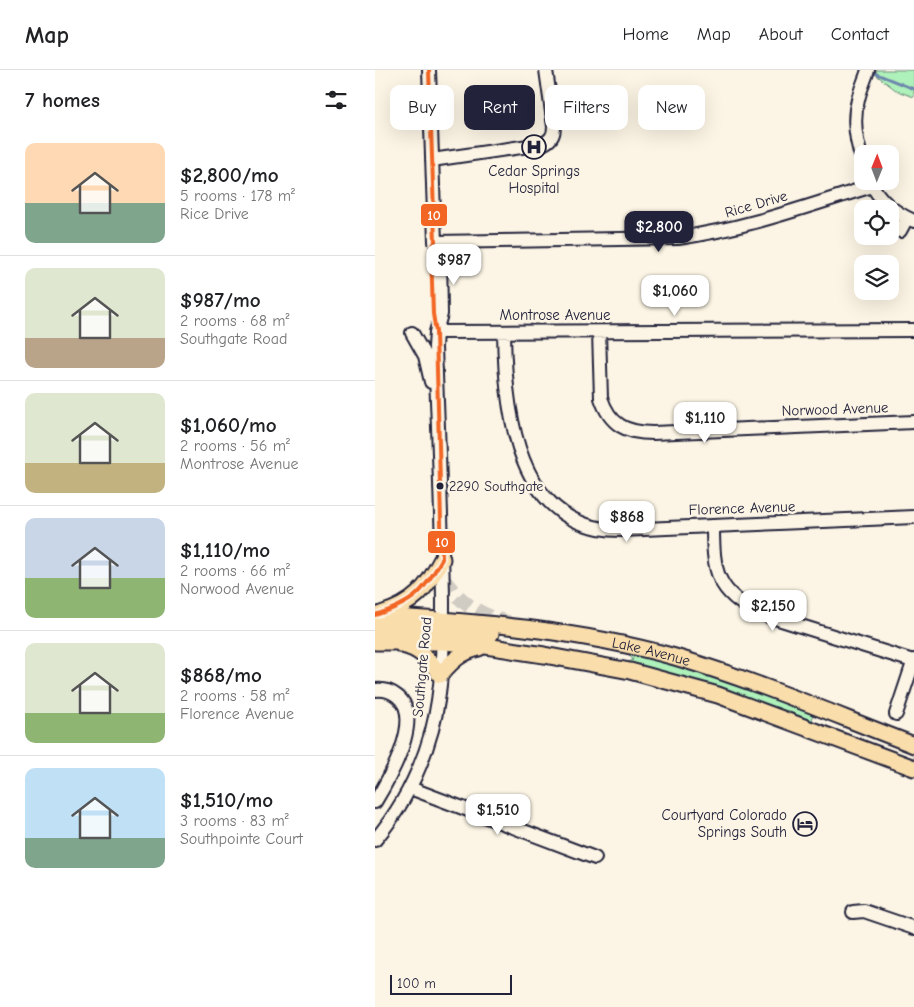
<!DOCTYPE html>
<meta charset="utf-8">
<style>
body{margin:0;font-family:"Comic Neue",sans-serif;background:#f2f2f2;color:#202124;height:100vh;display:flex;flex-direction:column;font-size:19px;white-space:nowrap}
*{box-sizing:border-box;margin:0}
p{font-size:16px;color:#757577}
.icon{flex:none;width:28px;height:28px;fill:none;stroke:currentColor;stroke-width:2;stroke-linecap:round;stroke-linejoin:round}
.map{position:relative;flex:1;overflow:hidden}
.sheet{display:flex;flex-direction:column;background:#fff;width:375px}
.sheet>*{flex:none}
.guide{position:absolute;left:15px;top:15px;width:449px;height:45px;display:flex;gap:10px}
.needle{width:32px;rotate:1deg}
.buttons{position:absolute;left:479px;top:75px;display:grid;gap:10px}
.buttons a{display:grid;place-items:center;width:45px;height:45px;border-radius:10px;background:#fff;box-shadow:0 5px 20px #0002;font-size:25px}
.scale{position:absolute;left:15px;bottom:12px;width:122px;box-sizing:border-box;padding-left:5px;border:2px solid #22223b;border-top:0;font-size:14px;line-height:18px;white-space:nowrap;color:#22223b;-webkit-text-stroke:4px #fcf5e5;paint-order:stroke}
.price{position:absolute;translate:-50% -42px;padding:0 11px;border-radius:10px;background:#fff;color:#222;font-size:16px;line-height:32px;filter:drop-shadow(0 1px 2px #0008)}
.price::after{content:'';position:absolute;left:50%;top:30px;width:15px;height:11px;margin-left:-8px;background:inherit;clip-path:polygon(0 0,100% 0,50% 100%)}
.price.on{background:#22223b;color:#fff}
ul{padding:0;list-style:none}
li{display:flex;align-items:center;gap:15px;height:125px;padding:0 25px}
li+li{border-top:1px solid #e0e0e0}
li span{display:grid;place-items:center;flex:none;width:140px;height:100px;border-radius:10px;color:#555}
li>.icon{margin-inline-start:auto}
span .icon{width:60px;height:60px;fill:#fffc;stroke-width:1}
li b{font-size:21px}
h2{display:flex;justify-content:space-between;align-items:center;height:60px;padding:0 25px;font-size:21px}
.tag{padding:0 18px;border-radius:10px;background:#fff;box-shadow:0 5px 20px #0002;font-size:18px;line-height:45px}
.tag.on{background:#22223b;color:#fff}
header{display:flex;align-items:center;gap:30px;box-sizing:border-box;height:70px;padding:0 25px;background:#fff;border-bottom:1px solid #e0e0e0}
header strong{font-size:24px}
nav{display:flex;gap:28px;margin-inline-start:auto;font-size:18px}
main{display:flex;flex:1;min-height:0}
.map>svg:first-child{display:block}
.green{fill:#aff1ba;stroke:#688a7a}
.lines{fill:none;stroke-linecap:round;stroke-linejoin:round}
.stream{stroke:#6d87ad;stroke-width:2.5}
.major-tunnel{stroke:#d0cbc3;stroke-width:15;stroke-dasharray:15 8;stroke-linecap:butt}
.minor-casing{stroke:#22223b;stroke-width:16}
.major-casing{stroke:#22223b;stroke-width:19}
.minor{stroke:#fcf5e5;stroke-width:12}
.major{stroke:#f9ddab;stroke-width:15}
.bus-1-casing{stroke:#fcf5e5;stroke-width:8}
.bus-1{stroke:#f26522;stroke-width:4}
.bus-dot{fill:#22223b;stroke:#fcf5e5;stroke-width:2}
.labels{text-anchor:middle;stroke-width:5;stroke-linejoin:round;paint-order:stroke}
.bus-label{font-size:14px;fill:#22223b;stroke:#fcf5e5;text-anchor:start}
.poi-label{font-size:15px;fill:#22223b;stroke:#fcf5e5}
.street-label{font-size:15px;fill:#22223b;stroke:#fcf5e5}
.line-badge{stroke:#fcf5e5;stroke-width:2}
.badge-label{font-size:14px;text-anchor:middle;font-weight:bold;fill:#fff}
</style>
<header>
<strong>Map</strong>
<nav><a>Home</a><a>Map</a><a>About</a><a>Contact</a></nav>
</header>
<main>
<section class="sheet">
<h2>7 homes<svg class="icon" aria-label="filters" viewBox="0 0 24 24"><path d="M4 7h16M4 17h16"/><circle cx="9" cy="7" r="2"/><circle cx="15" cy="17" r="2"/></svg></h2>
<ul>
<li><span style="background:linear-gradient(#ffd9b3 60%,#7fa58c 0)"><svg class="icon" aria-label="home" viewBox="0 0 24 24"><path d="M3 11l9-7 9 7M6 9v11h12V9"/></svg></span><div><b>$2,800/mo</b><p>5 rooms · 178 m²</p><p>Rice Drive</p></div></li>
<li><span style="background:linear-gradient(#dfe7d0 70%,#b9a48a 0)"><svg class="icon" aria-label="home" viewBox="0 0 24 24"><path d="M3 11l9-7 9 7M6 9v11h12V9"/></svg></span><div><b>$987/mo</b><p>2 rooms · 68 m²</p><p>Southgate Road</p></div></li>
<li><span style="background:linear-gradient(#dfe7d0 70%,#c2b280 0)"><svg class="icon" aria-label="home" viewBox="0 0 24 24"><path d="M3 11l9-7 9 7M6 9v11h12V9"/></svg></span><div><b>$1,060/mo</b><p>2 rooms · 56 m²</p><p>Montrose Avenue</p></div></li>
<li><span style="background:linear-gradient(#c9d6e8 60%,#8fb573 0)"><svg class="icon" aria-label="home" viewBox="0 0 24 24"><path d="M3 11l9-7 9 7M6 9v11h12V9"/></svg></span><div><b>$1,110/mo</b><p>2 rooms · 66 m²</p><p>Norwood Avenue</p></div></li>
<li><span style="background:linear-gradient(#dfe7d0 70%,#8fb573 0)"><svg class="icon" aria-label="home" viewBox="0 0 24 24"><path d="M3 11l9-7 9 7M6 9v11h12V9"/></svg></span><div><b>$868/mo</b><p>2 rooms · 58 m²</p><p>Florence Avenue</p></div></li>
<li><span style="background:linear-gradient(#bfe0f5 70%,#7fa58c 0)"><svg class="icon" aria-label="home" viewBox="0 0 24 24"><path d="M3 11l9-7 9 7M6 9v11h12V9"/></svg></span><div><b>$1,510/mo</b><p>3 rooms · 83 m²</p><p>Southpointe Court</p></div></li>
</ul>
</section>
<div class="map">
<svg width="539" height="937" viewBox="0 0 539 937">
<rect width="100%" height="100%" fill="#fcf5e5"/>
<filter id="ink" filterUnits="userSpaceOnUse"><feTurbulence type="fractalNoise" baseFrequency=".02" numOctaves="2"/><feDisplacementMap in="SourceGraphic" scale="10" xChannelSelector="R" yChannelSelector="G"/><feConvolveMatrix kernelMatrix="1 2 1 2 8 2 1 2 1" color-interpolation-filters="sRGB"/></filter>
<g filter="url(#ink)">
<path class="green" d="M 502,0 L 539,0 L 539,27 L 522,21 L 500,4 Z
M 253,583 C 317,599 377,621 438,644 L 437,652 L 377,631 L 251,593 L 258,590 Z"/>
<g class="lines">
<path class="stream" d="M 497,2 L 539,19"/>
<path class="major-tunnel" d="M 68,509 C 88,535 102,544 134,553"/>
<g class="minor-casing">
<path id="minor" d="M 57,90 L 167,74 C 175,71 179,66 179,57 L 171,0
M 488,92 C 481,72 477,51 483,30 C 485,20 490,10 493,0
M 495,111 C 504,131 520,143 539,151
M 525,161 L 532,148
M 60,172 L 303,168 C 369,159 433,136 497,116
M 61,262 L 539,260
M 129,262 C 130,340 141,460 246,460 L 539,447
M 224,262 L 226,328 C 235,355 251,363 278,363 L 539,352
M 37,263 L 50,286 L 56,312
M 338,456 C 338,500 341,523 384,543 L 538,591
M 0,620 C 8,619 16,621 22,626 C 50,647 14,709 0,732
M 521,644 L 539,590
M 35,718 L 220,788
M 0,770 C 27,738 46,700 57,660 C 68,619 68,573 68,531 C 67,446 63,362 60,277 L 61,262 L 66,244 L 65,181 L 60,172 L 54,0
M 478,842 L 489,841 L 539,858"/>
</g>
<g class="major-casing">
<g id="major">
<path d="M 6,544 C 39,534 52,518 67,489"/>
<path id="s1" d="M 0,546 C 101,551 203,560 300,587 C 382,611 460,645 539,675"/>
<path d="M 0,559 L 68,560 L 116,564"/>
<path d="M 0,572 L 68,572 L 104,575 L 169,585 L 255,601 L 343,625 L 539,698"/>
<path d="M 27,575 C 45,579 55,590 65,605 C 77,591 86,582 104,578"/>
</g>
</g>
<use href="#minor" class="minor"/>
<use href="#major" class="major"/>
<g class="bus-1-casing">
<path id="bus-1" d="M 0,545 C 38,533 48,523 67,489 L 61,262 L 58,244 L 56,181 L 60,172 L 54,0"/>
</g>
<use href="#bus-1" class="bus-1"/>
</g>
</g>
<defs>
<g id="hospital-ring" transform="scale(1.25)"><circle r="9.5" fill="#fcf5e5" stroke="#22223b" stroke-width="1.5"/><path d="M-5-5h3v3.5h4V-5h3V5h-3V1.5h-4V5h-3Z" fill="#22223b"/></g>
<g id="hotel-ring" transform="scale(1.25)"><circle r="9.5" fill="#fcf5e5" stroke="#22223b" stroke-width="1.5"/><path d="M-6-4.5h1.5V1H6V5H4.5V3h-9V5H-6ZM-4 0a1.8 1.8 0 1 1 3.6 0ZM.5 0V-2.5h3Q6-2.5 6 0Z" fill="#22223b"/></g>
</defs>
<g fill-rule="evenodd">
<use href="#hospital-ring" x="159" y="77"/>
<use href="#hotel-ring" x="430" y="754"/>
</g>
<circle class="bus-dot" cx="65" cy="416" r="4.5"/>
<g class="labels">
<g class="bus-label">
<text x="74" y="421">2290 Southgate</text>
</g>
<g class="poi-label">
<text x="159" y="106">Cedar Springs<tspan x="159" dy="17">Hospital</tspan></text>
<text x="412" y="750" text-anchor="end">Courtyard Colorado<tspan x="412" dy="17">Springs South</tspan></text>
</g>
<g class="street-label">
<text transform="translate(381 134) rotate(-16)" y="5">Rice Drive</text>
<text x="180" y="250">Montrose Avenue</text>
<text transform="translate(460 339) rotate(-2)" y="5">Norwood Avenue</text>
<text transform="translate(367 438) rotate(-2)" y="5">Florence Avenue</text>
<text dy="5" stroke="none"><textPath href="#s1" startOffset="279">Lake Avenue</textPath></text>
<text transform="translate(47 597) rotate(-85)" y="5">Southgate Road</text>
</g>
</g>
<g class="line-badge">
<rect x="45" y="133" width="28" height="24" rx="5" fill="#f26522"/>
<rect x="52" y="460" width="29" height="24" rx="5" fill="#f26522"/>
</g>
<g class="badge-label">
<text x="59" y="150">10</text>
<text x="67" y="477">10</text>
</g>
</svg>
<div class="buttons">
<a><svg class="needle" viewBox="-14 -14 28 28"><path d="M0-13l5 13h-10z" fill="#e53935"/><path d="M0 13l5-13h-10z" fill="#757577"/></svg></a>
<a><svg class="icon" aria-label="locate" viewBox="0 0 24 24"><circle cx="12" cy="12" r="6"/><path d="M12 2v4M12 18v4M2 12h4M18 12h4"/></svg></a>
<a><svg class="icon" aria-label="layers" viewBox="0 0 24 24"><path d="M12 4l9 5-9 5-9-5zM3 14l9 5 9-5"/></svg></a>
</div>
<div class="scale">100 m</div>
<b class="price on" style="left:284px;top:183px">$2,800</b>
<b class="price" style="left:79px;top:216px">$987</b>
<b class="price" style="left:300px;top:247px">$1,060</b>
<b class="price" style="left:330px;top:374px">$1,110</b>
<b class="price" style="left:252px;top:473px">$868</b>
<b class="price" style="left:398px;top:562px">$2,150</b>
<b class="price" style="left:123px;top:766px">$1,510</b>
<div class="guide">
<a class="tag">Buy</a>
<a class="tag on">Rent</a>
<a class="tag">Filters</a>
<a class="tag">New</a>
</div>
</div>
</main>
